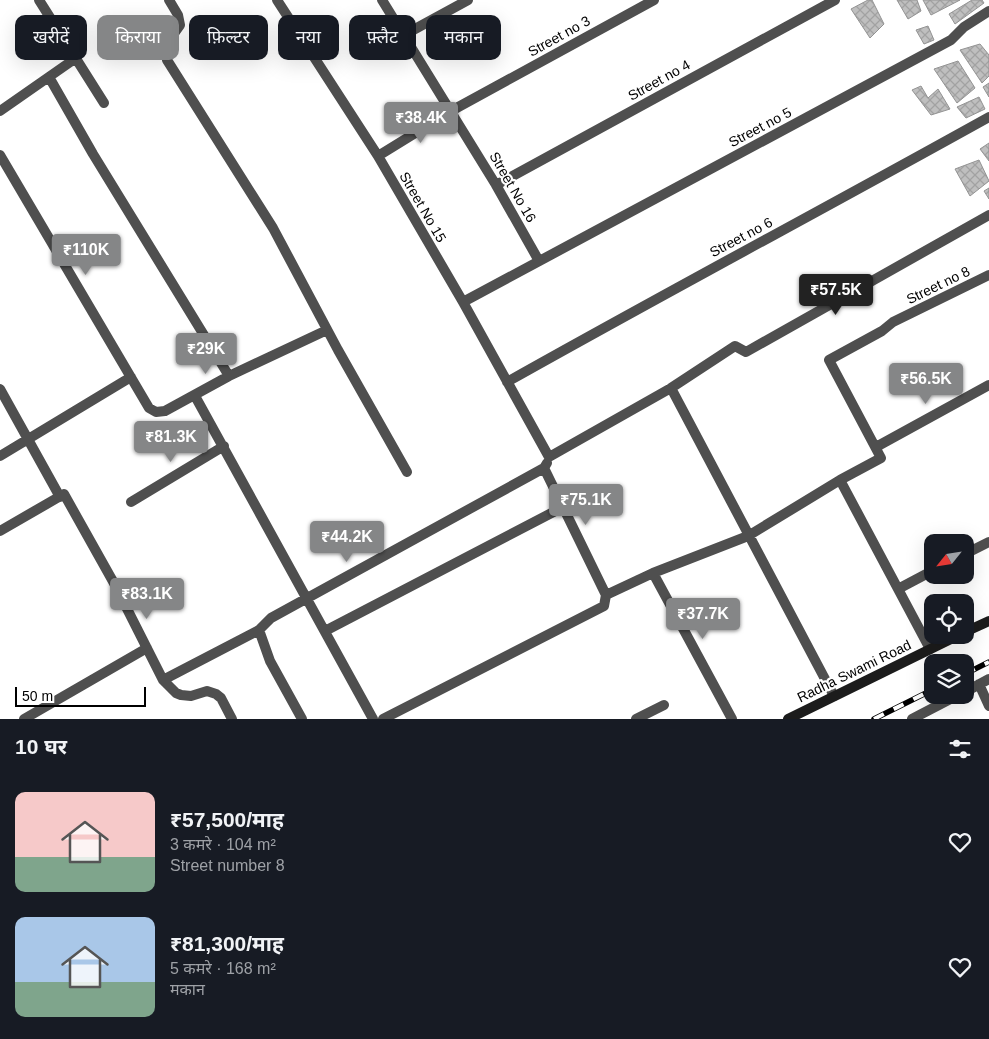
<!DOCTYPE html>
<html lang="hi">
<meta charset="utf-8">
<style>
body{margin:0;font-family:Helvetica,"Noto Sans Devanagari",sans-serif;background:#242831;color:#f1f3f6;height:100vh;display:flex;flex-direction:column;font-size:19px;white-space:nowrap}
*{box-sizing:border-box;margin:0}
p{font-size:16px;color:#9ea1a6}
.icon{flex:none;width:28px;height:28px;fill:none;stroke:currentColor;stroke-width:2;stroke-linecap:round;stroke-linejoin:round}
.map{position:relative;height:719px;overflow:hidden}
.panel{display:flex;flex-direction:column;background:#171b24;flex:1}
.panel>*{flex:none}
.guide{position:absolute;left:15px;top:15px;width:500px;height:45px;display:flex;gap:10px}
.needle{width:32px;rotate:240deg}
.tools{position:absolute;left:924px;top:534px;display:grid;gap:10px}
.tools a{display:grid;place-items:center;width:50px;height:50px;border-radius:10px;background:#171b24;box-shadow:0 5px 20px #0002;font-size:25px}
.scale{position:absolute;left:15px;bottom:12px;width:131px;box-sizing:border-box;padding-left:5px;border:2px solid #000;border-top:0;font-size:14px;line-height:18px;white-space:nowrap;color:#000;-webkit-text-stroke:4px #fff;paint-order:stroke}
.price{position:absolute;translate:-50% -42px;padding:0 11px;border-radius:5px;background:#858687;color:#fff;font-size:16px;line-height:32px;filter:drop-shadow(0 1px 2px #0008)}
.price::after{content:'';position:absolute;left:50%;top:30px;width:15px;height:11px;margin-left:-8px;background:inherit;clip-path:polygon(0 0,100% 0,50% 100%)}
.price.selected{background:#222;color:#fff}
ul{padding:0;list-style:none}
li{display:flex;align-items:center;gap:15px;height:125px;padding:0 15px}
li span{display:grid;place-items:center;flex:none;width:140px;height:100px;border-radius:10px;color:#555}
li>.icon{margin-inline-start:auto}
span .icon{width:60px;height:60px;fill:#fffc;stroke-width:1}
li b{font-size:21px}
h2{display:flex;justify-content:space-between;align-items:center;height:60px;padding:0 15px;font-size:21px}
.tag{padding:0 18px;border-radius:10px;background:#171b24;box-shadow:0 5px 20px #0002;font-size:18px;line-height:45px}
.tag.selected{background:#858687;color:#fff}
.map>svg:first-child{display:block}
.building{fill:url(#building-cross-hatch);stroke:#939393}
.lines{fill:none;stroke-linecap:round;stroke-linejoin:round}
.street{stroke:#4f4f4f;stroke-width:10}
.secondary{stroke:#1c1c1c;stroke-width:10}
.rail-casing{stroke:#000;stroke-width:5.5}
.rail{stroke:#fff;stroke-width:4;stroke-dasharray:11;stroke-linecap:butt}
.labels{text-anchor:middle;stroke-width:4.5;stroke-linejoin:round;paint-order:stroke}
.street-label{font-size:14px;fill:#000;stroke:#fff}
</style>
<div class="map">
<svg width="989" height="719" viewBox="0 0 989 719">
<defs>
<pattern id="building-cross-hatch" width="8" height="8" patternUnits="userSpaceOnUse" patternTransform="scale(1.25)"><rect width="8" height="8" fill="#bfbfbf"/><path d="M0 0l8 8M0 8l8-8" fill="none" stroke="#a2a2a2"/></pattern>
</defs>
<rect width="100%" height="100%" fill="#fff"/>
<path class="building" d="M 868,0 L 872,0 L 884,24 L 870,38 L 851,9 Z
M 897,0 L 917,0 L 921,11 L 908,19 Z
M 923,0 L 960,0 L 931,15 Z
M 972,0 L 982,0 L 984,3 L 955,24 L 949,14 Z
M 928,26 L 934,40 L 924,44 L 916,30 Z
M 980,44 L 989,55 L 989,76 L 982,83 L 960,50 Z
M 958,61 L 975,88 L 957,103 L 934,69 Z
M 989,83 L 989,97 L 983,87 Z
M 921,86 L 928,98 L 938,89 L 950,109 L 931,115 L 912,90 Z
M 979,97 L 985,109 L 966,118 L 957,107 Z
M 989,143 L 989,161 L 980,149 Z
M 979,160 L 989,181 L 970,196 L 955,169 Z
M 989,188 L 989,199 L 984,191 Z"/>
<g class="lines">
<path class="street" d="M 39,0 L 104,103
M 169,0 L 178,15 L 180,25 L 165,46 L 167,60 L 273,228 L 338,350 L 407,472
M 277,0 L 378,156 L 463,302 L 549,457 L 671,388 L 834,696
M 382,0 L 496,185 L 539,261
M 404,35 L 468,0
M 49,77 L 93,154 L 229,376
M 0,111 L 76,58
M 0,155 L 149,408 L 156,412 L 165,411 L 229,376 L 327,330
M 378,156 L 451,111 L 654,0
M 496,185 L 835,0
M 463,302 L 951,40 L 964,27 L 989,11
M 507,382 C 667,292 829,206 989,117
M 671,388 L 735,346 L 746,352 L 989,215
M 0,389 L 60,497
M 195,396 L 373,719
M 876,447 L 989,385
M 0,456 L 131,377
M 840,480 L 930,649
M 131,502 L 224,446
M 0,531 L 64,494 L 115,585 L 163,680 L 176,693 L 181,695 L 191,696 L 207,691 L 216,694 L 221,698 L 232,719
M 965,554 L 989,542
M 653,573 L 732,719
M 898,589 L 932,571
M 606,595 L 653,573 L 748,536 L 840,480 L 881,458 L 829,360 L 882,331 L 893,322 L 989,275
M 259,630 L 270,661 L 302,719
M 325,631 L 563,507
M 163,680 L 259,630 L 271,618 L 544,468
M 979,684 L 989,706
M 965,692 L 989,679
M 24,719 L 147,648
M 383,719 L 604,606 L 606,595 L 544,468 L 547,463
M 636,719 L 664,705
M 912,719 L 958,695"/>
<path class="secondary" d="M 965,632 L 989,621
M 788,719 L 959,635"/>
<g class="rail-casing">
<path id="rail" d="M 965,674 L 989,662
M 874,719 L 932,690"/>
</g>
<use href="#rail" class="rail"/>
</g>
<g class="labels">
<g class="street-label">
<text transform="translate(559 36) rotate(-29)" y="5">Street no 3</text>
<text transform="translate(659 80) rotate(-29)" y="5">Street no 4</text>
<text transform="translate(760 127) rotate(-28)" y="5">Street no 5</text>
<text transform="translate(513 187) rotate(60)" y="5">Street No 16</text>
<text transform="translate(423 207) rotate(60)" y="5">Street No 15</text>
<text transform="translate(741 237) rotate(-28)" y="5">Street no 6</text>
<text transform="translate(938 285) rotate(-26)" y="5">Street no 8</text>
<text transform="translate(854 671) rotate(-26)" y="5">Radha Swami Road</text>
</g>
</g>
</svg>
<div class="tools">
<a><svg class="needle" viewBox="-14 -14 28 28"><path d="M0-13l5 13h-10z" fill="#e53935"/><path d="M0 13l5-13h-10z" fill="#9ea1a6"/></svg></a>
<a><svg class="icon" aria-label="locate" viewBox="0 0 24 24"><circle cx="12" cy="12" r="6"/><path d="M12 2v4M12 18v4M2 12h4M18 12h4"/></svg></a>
<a><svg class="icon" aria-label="layers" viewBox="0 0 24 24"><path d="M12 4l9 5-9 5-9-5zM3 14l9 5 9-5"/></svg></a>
</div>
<div class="scale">50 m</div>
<b class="price" style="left:421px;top:144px">₹38.4K</b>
<b class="price" style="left:86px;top:276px">₹110K</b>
<b class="price selected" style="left:836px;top:316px">₹57.5K</b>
<b class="price" style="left:206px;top:375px">₹29K</b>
<b class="price" style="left:926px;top:405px">₹56.5K</b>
<b class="price" style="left:171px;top:463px">₹81.3K</b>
<b class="price" style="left:586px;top:526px">₹75.1K</b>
<b class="price" style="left:347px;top:563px">₹44.2K</b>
<b class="price" style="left:147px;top:620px">₹83.1K</b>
<b class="price" style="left:703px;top:640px">₹37.7K</b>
<div class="guide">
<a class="tag">खरीदें</a>
<a class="tag selected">किराया</a>
<a class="tag">फ़िल्टर</a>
<a class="tag">नया</a>
<a class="tag">फ़्लैट</a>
<a class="tag">मकान</a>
</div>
</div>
<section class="panel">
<h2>10 घर<svg class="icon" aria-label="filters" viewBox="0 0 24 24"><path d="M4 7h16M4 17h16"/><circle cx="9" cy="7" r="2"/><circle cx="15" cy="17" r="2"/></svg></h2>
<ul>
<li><span style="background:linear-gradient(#f6c9c9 65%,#7fa58c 0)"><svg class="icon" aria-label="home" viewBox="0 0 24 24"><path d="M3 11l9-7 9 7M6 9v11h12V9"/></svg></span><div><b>₹57,500/माह</b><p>3 कमरे · 104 m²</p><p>Street number 8</p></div><svg class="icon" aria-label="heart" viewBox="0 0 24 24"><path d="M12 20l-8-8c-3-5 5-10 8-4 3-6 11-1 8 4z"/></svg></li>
<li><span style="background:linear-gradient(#a9c7e8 65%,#7fa58c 0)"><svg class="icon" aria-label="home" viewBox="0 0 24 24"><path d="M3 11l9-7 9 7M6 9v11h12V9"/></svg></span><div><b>₹81,300/माह</b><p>5 कमरे · 168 m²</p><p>मकान</p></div><svg class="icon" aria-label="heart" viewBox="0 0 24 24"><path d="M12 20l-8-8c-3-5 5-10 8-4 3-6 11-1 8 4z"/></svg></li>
</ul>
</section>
